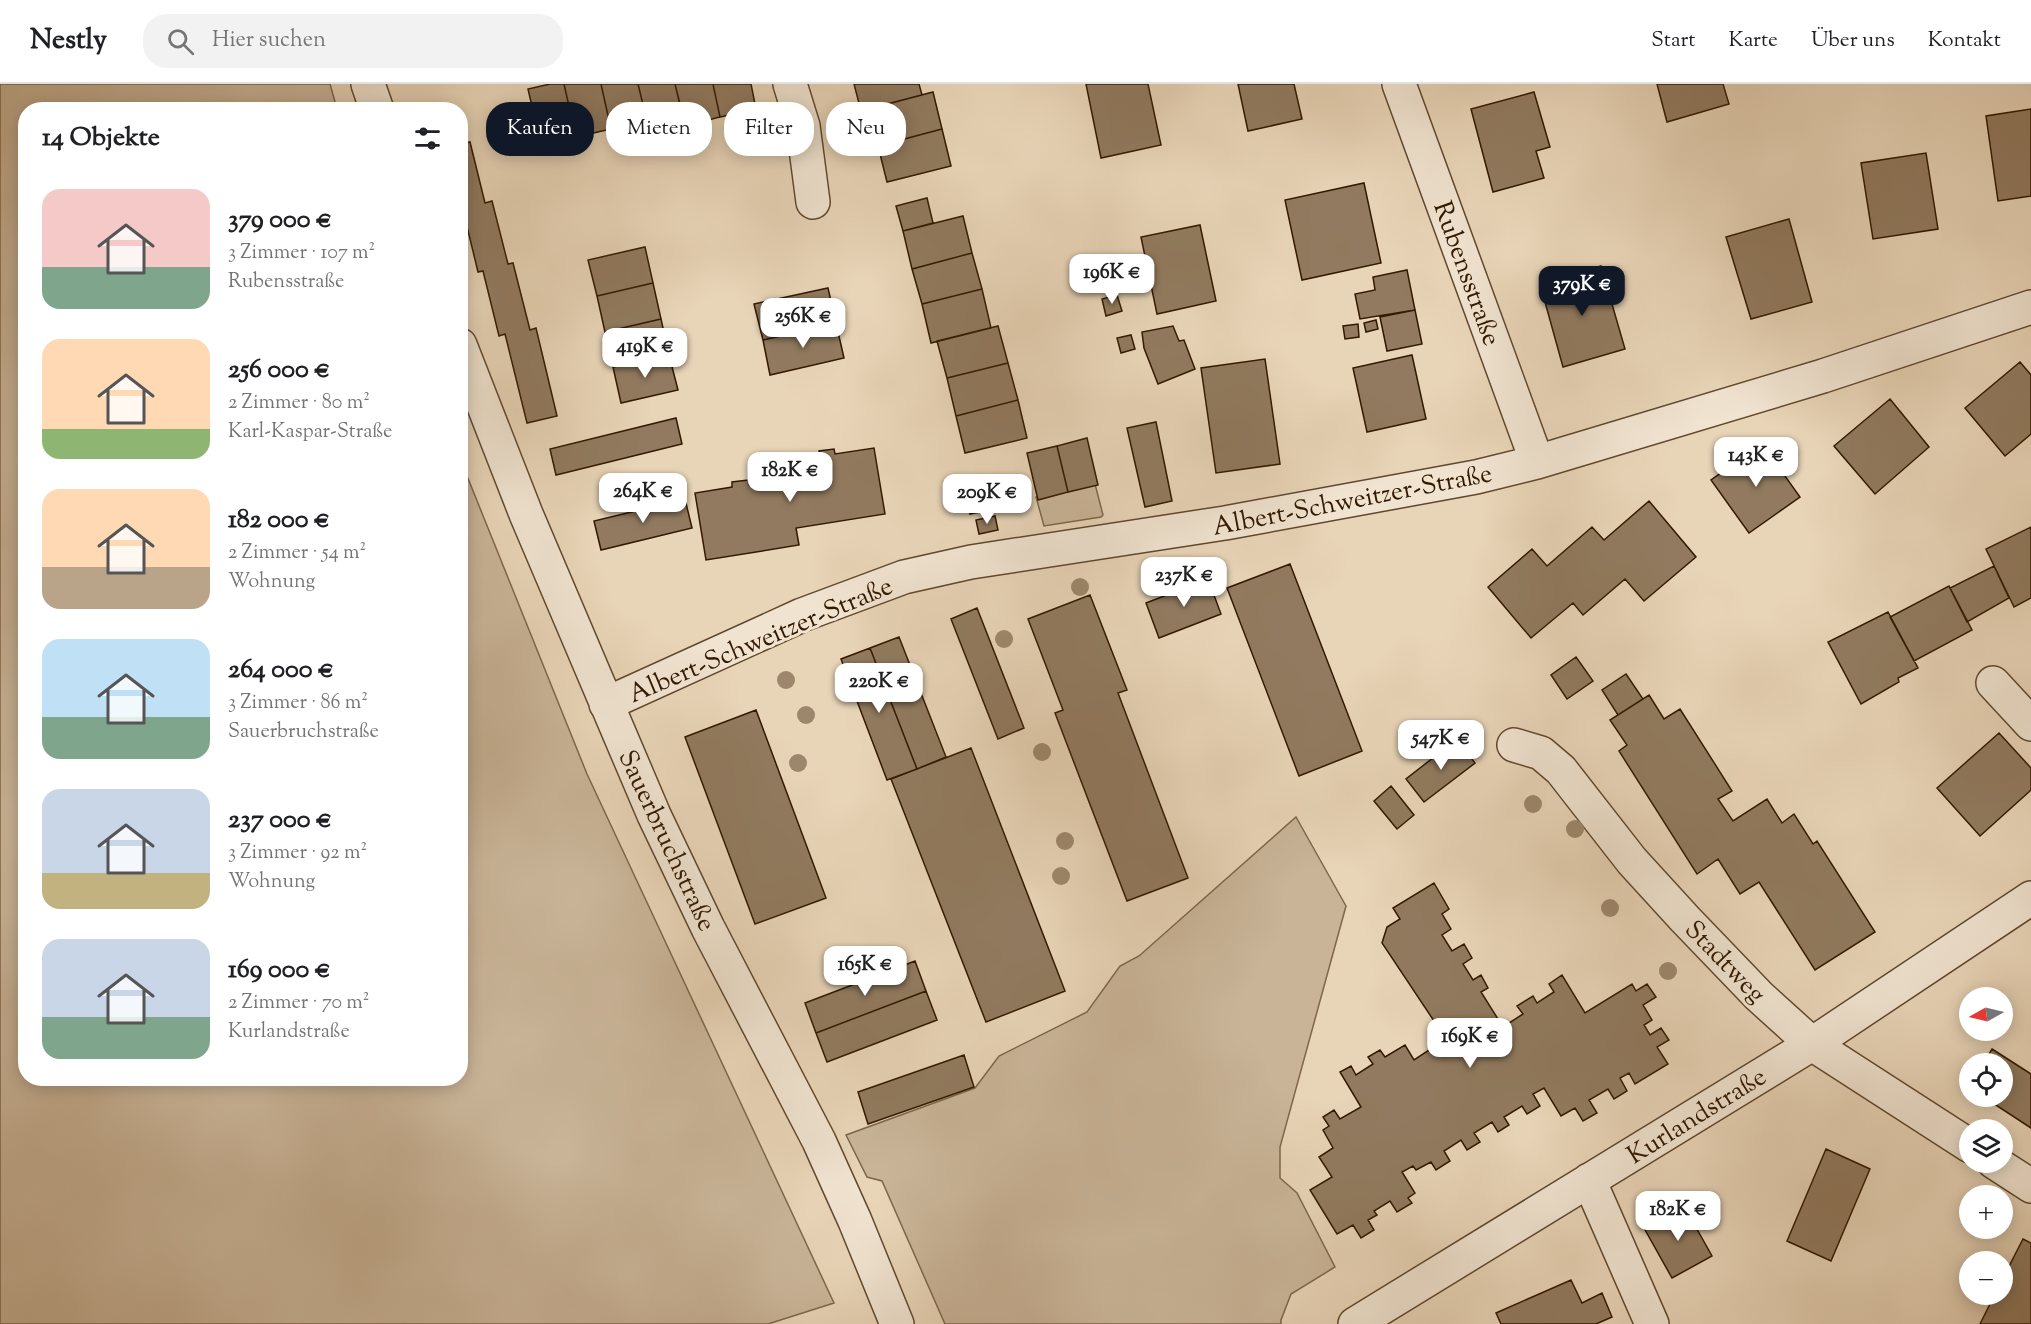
<!DOCTYPE html>
<html lang="de">
<meta charset="utf-8">
<style>
body{margin:0;font-family:"Sorts Mill Goudy",serif;background:#f2f2f2;color:#202124;height:100vh;display:flex;flex-direction:column;font-size:22px;white-space:nowrap}
*{box-sizing:border-box;margin:0}
p{font-size:20px;color:#757577}
.icon{flex:none;width:33px;height:33px;fill:none;stroke:currentColor;stroke-width:2;stroke-linecap:round;stroke-linejoin:round}
.map{position:relative;flex:1;overflow:hidden}
.side{position:absolute;left:18px;top:18px;width:450px;height:984px;display:flex;flex-direction:column;background:#fff;border-radius:24px;box-shadow:0 3px 15px #0003}
.side>*{flex:none}
.guide{position:absolute;left:486px;top:18px;width:570px;height:54px;display:flex;gap:12px}
.needle{width:39px;rotate:262deg}
.tools{position:absolute;left:1959px;top:903px;display:grid;gap:12px}
.tools a{display:grid;place-items:center;width:54px;height:54px;border-radius:50%;background:#fff;box-shadow:0 3px 15px #0003;font-size:30px}
.price{position:absolute;translate:-50% -51px;padding:0 14px;border-radius:12px;background:#fff;color:#222;font-size:20px;line-height:39px;filter:drop-shadow(0 2px 3px #0008)}
.price::after{content:'';position:absolute;left:50%;top:36px;width:18px;height:14px;margin-left:-9px;background:inherit;clip-path:polygon(0 0,100% 0,50% 100%)}
.price.selected{background:#111827;color:#fff}
ul{padding:0;list-style:none}
li{display:flex;align-items:center;gap:18px;height:150px;padding:0 24px}
li span{display:grid;place-items:center;flex:none;width:168px;height:120px;border-radius:18px;color:#555}
li>.icon{margin-inline-start:auto}
span .icon{width:72px;height:72px;fill:#fffc;stroke-width:1}
li b{font-size:26px}
h2{display:flex;justify-content:space-between;align-items:center;height:72px;padding:0 24px;font-size:26px}
.chip{padding:0 21px;border-radius:24px;background:#fff;box-shadow:0 3px 15px #0003;font-size:21px;line-height:54px}
.chip.selected{background:#111827;color:#fff}
header{display:flex;align-items:center;gap:36px;box-sizing:border-box;height:84px;padding:0 30px;background:#fff;border-bottom:2px solid #e0e0e0}
header strong{font-size:28px}
nav{display:flex;gap:33px;margin-inline-start:auto;font-size:21px}
.search{width:420px;height:54px;background:#f2f2f2;display:flex;align-items:center;gap:15px;box-sizing:border-box;padding:0 21px;border-radius:24px;color:#757577;font-size:22px}
.map>svg:first-child{display:block}
.green{fill:#c9b498;stroke:#7e664c;stroke-width:1.5}
.building{fill:#917a5f;stroke:#321900;stroke-width:1.5}
.lines{fill:none;stroke-linecap:round;stroke-linejoin:round}
.minor-casing{stroke:#60482e;stroke-width:36}
.minor{stroke:#f0e3d0;stroke-width:33}
.tree{fill:#9d876c}
.labels{text-anchor:middle;stroke-width:6;stroke-linejoin:round;paint-order:stroke}
.street-label{font-size:26px;fill:#321900;stroke:#f0e3d0}
</style>
<header>
<strong>Nestly</strong>
<div class="search"><svg class="icon" aria-label="search" viewBox="0 0 24 24"><circle cx="10" cy="10" r="6"/><path d="M15 15l6 6"/></svg>Hier suchen</div>
<nav><a>Start</a><a>Karte</a><a>Über uns</a><a>Kontakt</a></nav>
</header>
<div class="map">
<svg width="2031" height="1240" viewBox="0 0 2031 1240">
<rect width="100%" height="100%" fill="#e8d4b7"/>
<filter id="stains"><feTurbulence type="fractalNoise" baseFrequency=".00333" numOctaves="4"/><feColorMatrix values="0 0 0 0 .2 0 0 0 0 .09 0 0 0 0 .02 0 0 0 .5 -.17"/></filter>
<radialGradient id="worn" r=".72"><stop offset=".6" stop-color="#630" stop-opacity="0"/><stop offset="1" stop-color="#630" stop-opacity=".3"/></radialGradient>
<path class="green" d="M 0,0 L 330,0 L 337,25 L 26,26 L 26,994 L 460,994 L 461,377 L 587,690 L 834,1219 L 768,1240 L 0,1240 Z
M 1095,400 L 1103,431 L 1101,433 L 1044,442 L 1036,413 Z
M 1296,733 L 1346,822 L 1280,1063 L 1280,1094 L 1297,1109 L 1335,1183 L 1291,1210 L 1281,1236 L 1281,1240 L 945,1240 L 882,1097 L 867,1093 L 846,1051 L 975,1004 L 999,972 L 1087,928 L 1120,882 L 1139,872 Z"/>
<path class="building" d="M 550,0 L 564,0 L 576,53 L 541,61 L 528,5 Z
M 564,0 L 601,0 L 611,45 L 576,53 Z
M 601,0 L 638,0 L 647,37 L 611,45 Z
M 638,0 L 675,0 L 682,28 L 647,37 Z
M 675,0 L 713,0 L 720,33 L 685,42 Z
M 713,0 L 751,0 L 756,25 L 720,33 Z
M 854,0 L 919,0 L 922,11 L 861,27 Z
M 1086,0 L 1148,0 L 1161,61 L 1101,74 Z
M 1238,0 L 1294,0 L 1302,35 L 1248,47 Z
M 1657,0 L 1723,0 L 1729,20 L 1667,38 Z
M 933,8 L 942,45 L 878,62 L 868,25 Z
M 1534,8 L 1550,63 L 1536,67 L 1544,94 L 1493,108 L 1471,25 Z
M 2031,25 L 2031,112 L 1998,117 L 1986,32 Z
M 942,45 L 951,82 L 887,98 L 878,62 Z
M 470,58 L 485,119 L 492,117 L 508,180 L 513,179 L 530,246 L 536,244 L 557,332 L 527,339 L 505,250 L 499,252 L 483,187 L 478,188 L 463,126 L 460,126 L 460,60 Z
M 1926,69 L 1938,145 L 1873,155 L 1861,79 Z
M 1364,99 L 1381,179 L 1302,196 L 1285,116 Z
M 927,114 L 933,139 L 903,147 L 896,122 Z
M 963,132 L 972,169 L 912,185 L 903,147 Z
M 1789,135 L 1812,218 L 1751,235 L 1726,153 Z
M 1200,141 L 1216,217 L 1157,230 L 1141,153 Z
M 645,163 L 653,199 L 597,212 L 588,176 Z
M 972,169 L 982,205 L 922,220 L 912,185 Z
M 1601,182 L 1625,265 L 1563,283 L 1540,200 Z
M 1407,186 L 1415,226 L 1360,235 L 1355,210 L 1375,206 L 1373,193 Z
M 653,199 L 661,235 L 605,248 L 597,212 Z
M 828,204 L 836,239 L 763,256 L 754,220 Z
M 982,205 L 991,244 L 931,259 L 922,220 Z
M 1117,211 L 1122,227 L 1106,232 L 1102,215 Z
M 1415,226 L 1422,260 L 1387,267 L 1380,233 Z
M 661,235 L 669,271 L 613,283 L 605,248 Z
M 1376,236 L 1378,245 L 1366,248 L 1364,239 Z
M 836,239 L 844,274 L 770,291 L 763,256 Z
M 1358,240 L 1359,253 L 1345,255 L 1343,242 Z
M 998,242 L 1008,279 L 947,294 L 937,257 Z
M 1173,242 L 1179,257 L 1184,256 L 1195,285 L 1158,300 L 1144,264 L 1142,248 Z
M 1131,251 L 1135,265 L 1121,269 L 1117,254 Z
M 669,271 L 678,306 L 621,319 L 613,283 Z
M 1412,271 L 1426,335 L 1367,348 L 1353,284 Z
M 1265,275 L 1280,380 L 1216,389 L 1201,284 Z
M 2020,278 L 2031,291 L 2031,350 L 2005,372 L 1965,324 Z
M 1008,279 L 1018,316 L 956,332 L 947,294 Z
M 1890,315 L 1929,363 L 1875,410 L 1834,362 Z
M 1018,316 L 1027,354 L 965,369 L 956,332 Z
M 676,334 L 682,360 L 556,391 L 550,365 Z
M 1156,338 L 1172,417 L 1145,423 L 1127,344 Z
M 1087,354 L 1098,401 L 1068,408 L 1057,362 Z
M 1762,360 L 1800,413 L 1749,449 L 1711,396 Z
M 1057,362 L 1068,408 L 1038,416 L 1027,369 Z
M 874,364 L 885,430 L 796,444 L 799,461 L 706,476 L 695,409 L 732,403 L 732,398 L 748,396 L 749,401 L 787,394 L 784,378 L 820,372 L 819,367 L 834,365 L 835,370 Z
M 981,410 L 985,427 L 970,430 L 966,413 Z
M 685,415 L 692,444 L 601,466 L 594,437 Z
M 1649,417 L 1696,473 L 1644,517 L 1625,495 L 1583,531 L 1573,519 L 1531,554 L 1488,503 L 1532,465 L 1547,482 L 1592,443 L 1604,456 Z
M 995,432 L 998,446 L 979,450 L 976,436 Z
M 2031,443 L 2031,514 L 2014,523 L 1986,465 Z
M 1290,480 L 1362,667 L 1299,692 L 1227,504 Z
M 1994,482 L 2009,514 L 1967,538 L 1950,504 Z
M 1208,495 L 1221,530 L 1159,554 L 1146,519 Z
M 1949,502 L 1972,546 L 1914,577 L 1890,533 Z
M 1090,511 L 1127,606 L 1118,609 L 1188,794 L 1127,817 L 1055,629 L 1063,626 L 1028,535 Z
M 977,524 L 1024,644 L 998,655 L 951,535 Z
M 1888,528 L 1918,584 L 1898,594 L 1899,598 L 1861,620 L 1828,558 Z
M 899,553 L 946,673 L 917,685 L 870,564 Z
M 870,564 L 917,685 L 887,696 L 841,575 Z
M 1576,573 L 1593,597 L 1567,615 L 1551,591 Z
M 1626,590 L 1643,615 L 1618,631 L 1602,606 Z
M 1649,611 L 1664,635 L 1680,625 L 1732,707 L 1718,715 L 1733,737 L 1767,715 L 1782,739 L 1794,730 L 1813,760 L 1817,757 L 1875,848 L 1815,886 L 1759,798 L 1740,810 L 1718,775 L 1697,790 L 1619,667 L 1627,661 L 1610,636 Z
M 756,626 L 826,814 L 755,840 L 685,653 Z
M 1999,649 L 2031,684 L 2031,706 L 1980,752 L 1937,704 Z
M 1457,655 L 1475,679 L 1424,718 L 1406,695 Z
M 971,664 L 1065,907 L 986,938 L 891,695 Z
M 1391,702 L 1414,731 L 1397,745 L 1374,717 Z
M 1434,799 L 1449,825 L 1442,830 L 1451,845 L 1442,851 L 1452,867 L 1464,860 L 1472,874 L 1463,880 L 1473,896 L 1481,891 L 1488,904 L 1481,908 L 1503,943 L 1523,930 L 1517,922 L 1533,912 L 1537,919 L 1554,908 L 1549,900 L 1562,891 L 1585,929 L 1632,900 L 1636,907 L 1647,900 L 1656,913 L 1643,921 L 1652,936 L 1644,941 L 1650,951 L 1661,944 L 1669,956 L 1657,963 L 1668,980 L 1635,1000 L 1629,989 L 1620,994 L 1627,1007 L 1614,1015 L 1608,1005 L 1589,1016 L 1597,1029 L 1583,1037 L 1575,1024 L 1561,1032 L 1544,1004 L 1533,1010 L 1540,1022 L 1527,1030 L 1522,1022 L 1504,1033 L 1509,1041 L 1498,1048 L 1492,1038 L 1474,1049 L 1480,1058 L 1467,1066 L 1461,1056 L 1444,1067 L 1450,1077 L 1436,1086 L 1431,1078 L 1416,1086 L 1413,1082 L 1402,1088 L 1415,1109 L 1408,1114 L 1412,1119 L 1397,1128 L 1390,1117 L 1374,1127 L 1377,1131 L 1368,1136 L 1374,1146 L 1361,1154 L 1353,1141 L 1337,1150 L 1310,1106 L 1332,1093 L 1319,1073 L 1333,1064 L 1323,1046 L 1329,1042 L 1323,1033 L 1334,1026 L 1340,1035 L 1361,1023 L 1340,988 L 1351,982 L 1356,991 L 1373,980 L 1368,973 L 1380,966 L 1385,973 L 1405,961 L 1414,976 L 1446,955 L 1382,859 L 1387,843 L 1400,835 L 1393,824 Z
M 915,877 L 926,907 L 816,949 L 805,919 Z
M 926,907 L 937,936 L 827,978 L 816,949 Z
M 1992,965 L 2031,990 L 2031,1044 L 1982,1012 L 2002,1012 L 2002,980 L 1983,980 Z
M 964,971 L 974,1003 L 868,1040 L 858,1008 Z
M 1826,1065 L 1870,1085 L 1831,1177 L 1787,1157 Z
M 1684,1122 L 1712,1172 L 1672,1194 L 1644,1144 Z
M 2023,1155 L 2031,1159 L 2031,1240 L 1980,1240 L 1995,1210 L 2002,1210 L 2002,1196 Z
M 1571,1196 L 1582,1219 L 1602,1209 L 1612,1233 L 1596,1240 L 1501,1240 L 1496,1229 Z"/>
<g class="lines">
<g class="minor-casing">
<path id="minor" d="M 368,0 L 377,26
M 790,0 L 803,42 L 813,118
M 1399,0 L 1537,378
M 460,261 L 526,430 L 654,731 L 708,844 L 819,1057 L 855,1137 L 897,1240
M 1993,599 L 2031,640
M 606,620 L 802,531 L 904,493 L 971,478 L 1225,439 L 1476,393 L 1537,378 L 1823,292 L 2031,223
M 1514,661 L 1541,669 L 1561,686 L 1632,777 L 1685,835 L 1759,912 L 1812,960 L 1970,1062
M 1994,1078 L 2031,1102
M 1589,1096 L 1652,1240
M 1355,1240 L 1812,960 L 2031,814"/>
</g>
<use href="#minor" class="minor"/>
</g>
<g class="tree">
<circle cx="1080" cy="503" r="9"/>
<circle cx="1004" cy="555" r="9"/>
<circle cx="786" cy="596" r="9"/>
<circle cx="806" cy="631" r="9"/>
<circle cx="1042" cy="668" r="9"/>
<circle cx="798" cy="679" r="9"/>
<circle cx="1533" cy="720" r="9"/>
<circle cx="1575" cy="745" r="9"/>
<circle cx="1065" cy="757" r="9"/>
<circle cx="1061" cy="792" r="9"/>
<circle cx="1610" cy="824" r="9"/>
<circle cx="1668" cy="887" r="9"/>
</g>
<g class="labels">
<g class="street-label">
<text transform="translate(1468 189) rotate(70)" y="9">Rubensstraße</text>
<text transform="translate(1352 415) rotate(-11)" y="9">Albert-Schweitzer-Straße</text>
<text transform="translate(760 555) rotate(-23)" y="9">Albert-Schweitzer-Straße</text>
<text transform="translate(668 756) rotate(65)" y="9">Sauerbruchstraße</text>
<text transform="translate(1726 877) rotate(46)" y="9">Stadtweg</text>
<text transform="translate(1696 1031) rotate(-32)" y="9">Kurlandstraße</text>
</g>
</g>
<rect width="100%" height="100%" filter="url(#stains)"/>
<rect width="100%" height="100%" fill="url(#worn)"/>
</svg>
<div class="tools">
<a><svg class="needle" viewBox="-14 -14 28 28"><path d="M0-13l5 13h-10z" fill="#e53935"/><path d="M0 13l5-13h-10z" fill="#757577"/></svg></a>
<a><svg class="icon" aria-label="locate" viewBox="0 0 24 24"><circle cx="12" cy="12" r="6"/><path d="M12 2v4M12 18v4M2 12h4M18 12h4"/></svg></a>
<a><svg class="icon" aria-label="layers" viewBox="0 0 24 24"><path d="M12 4l9 5-9 5-9-5zM3 14l9 5 9-5"/></svg></a>
<a>+</a>
<a>−</a>
</div>
<b class="price" style="left:1112px;top:221px">196K €</b>
<b class="price selected" style="left:1582px;top:233px">379K €</b>
<b class="price" style="left:803px;top:265px">256K €</b>
<b class="price" style="left:645px;top:295px">419K €</b>
<b class="price" style="left:1756px;top:404px">143K €</b>
<b class="price" style="left:790px;top:419px">182K €</b>
<b class="price" style="left:643px;top:440px">264K €</b>
<b class="price" style="left:987px;top:441px">209K €</b>
<b class="price" style="left:1184px;top:524px">237K €</b>
<b class="price" style="left:879px;top:630px">220K €</b>
<b class="price" style="left:1441px;top:687px">547K €</b>
<b class="price" style="left:865px;top:913px">165K €</b>
<b class="price" style="left:1470px;top:985px">169K €</b>
<b class="price" style="left:1678px;top:1158px">182K €</b>
<div class="guide">
<a class="chip selected">Kaufen</a>
<a class="chip">Mieten</a>
<a class="chip">Filter</a>
<a class="chip">Neu</a>
</div>
<section class="side">
<h2>14 Objekte<svg class="icon" aria-label="filters" viewBox="0 0 24 24"><path d="M4 7h16M4 17h16"/><circle cx="9" cy="7" r="2"/><circle cx="15" cy="17" r="2"/></svg></h2>
<ul>
<li><span style="background:linear-gradient(#f6c9c9 65%,#7fa58c 0)"><svg class="icon" aria-label="home" viewBox="0 0 24 24"><path d="M3 11l9-7 9 7M6 9v11h12V9"/></svg></span><div><b>379 000 €</b><p>3 Zimmer · 107 m²</p><p>Rubensstraße</p></div></li>
<li><span style="background:linear-gradient(#ffd9b3 75%,#8fb573 0)"><svg class="icon" aria-label="home" viewBox="0 0 24 24"><path d="M3 11l9-7 9 7M6 9v11h12V9"/></svg></span><div><b>256 000 €</b><p>2 Zimmer · 80 m²</p><p>Karl-Kaspar-Straße</p></div></li>
<li><span style="background:linear-gradient(#ffd9b3 65%,#b9a48a 0)"><svg class="icon" aria-label="home" viewBox="0 0 24 24"><path d="M3 11l9-7 9 7M6 9v11h12V9"/></svg></span><div><b>182 000 €</b><p>2 Zimmer · 54 m²</p><p>Wohnung</p></div></li>
<li><span style="background:linear-gradient(#bfe0f5 65%,#7fa58c 0)"><svg class="icon" aria-label="home" viewBox="0 0 24 24"><path d="M3 11l9-7 9 7M6 9v11h12V9"/></svg></span><div><b>264 000 €</b><p>3 Zimmer · 86 m²</p><p>Sauerbruchstraße</p></div></li>
<li><span style="background:linear-gradient(#c9d6e8 70%,#c2b280 0)"><svg class="icon" aria-label="home" viewBox="0 0 24 24"><path d="M3 11l9-7 9 7M6 9v11h12V9"/></svg></span><div><b>237 000 €</b><p>3 Zimmer · 92 m²</p><p>Wohnung</p></div></li>
<li><span style="background:linear-gradient(#c9d6e8 65%,#7fa58c 0)"><svg class="icon" aria-label="home" viewBox="0 0 24 24"><path d="M3 11l9-7 9 7M6 9v11h12V9"/></svg></span><div><b>169 000 €</b><p>2 Zimmer · 70 m²</p><p>Kurlandstraße</p></div></li>
</ul>
</section>
</div>
